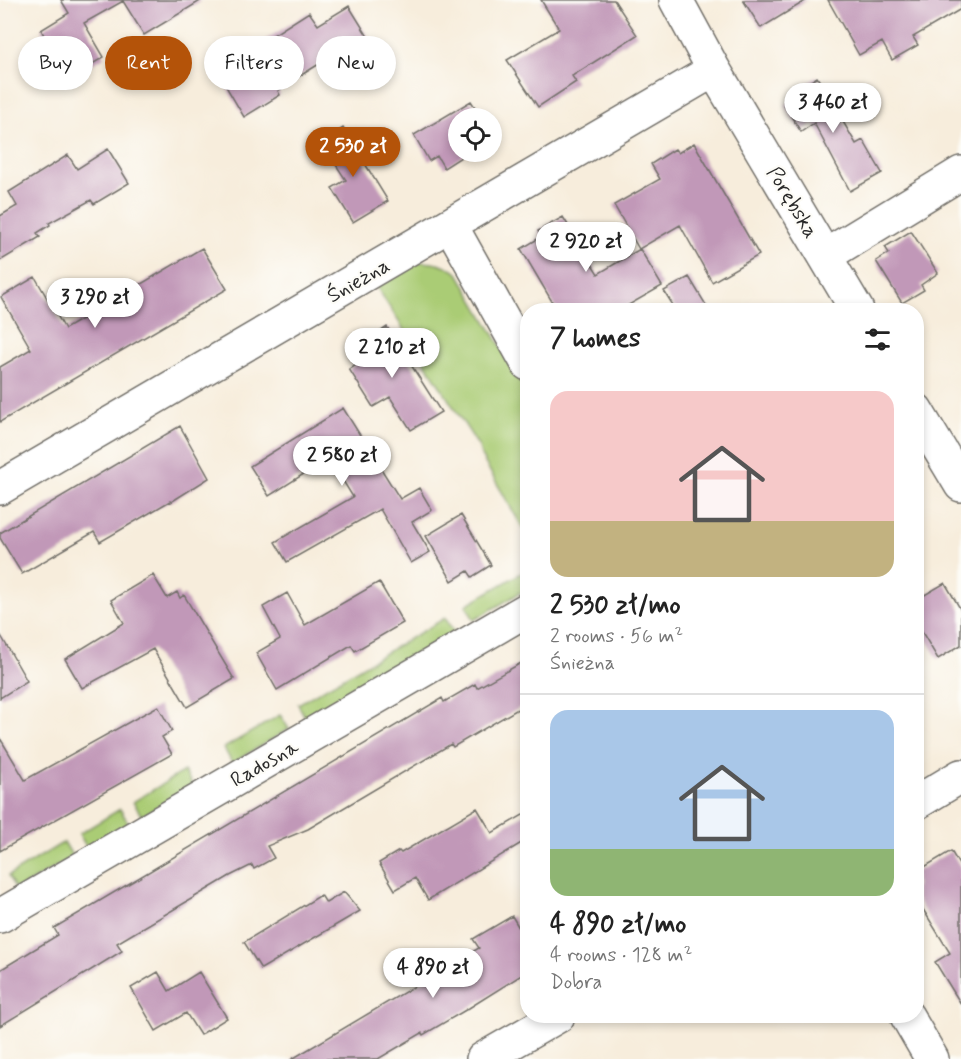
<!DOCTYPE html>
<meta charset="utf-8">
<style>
body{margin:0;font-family:Mynerve,sans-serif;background:#f6f6f6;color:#222;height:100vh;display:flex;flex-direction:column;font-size:22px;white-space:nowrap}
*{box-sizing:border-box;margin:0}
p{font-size:20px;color:#767676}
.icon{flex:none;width:33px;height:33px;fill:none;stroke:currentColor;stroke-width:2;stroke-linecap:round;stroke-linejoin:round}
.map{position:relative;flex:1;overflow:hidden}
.side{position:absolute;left:520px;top:303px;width:404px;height:720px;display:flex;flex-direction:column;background:#fff;border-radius:24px;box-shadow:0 3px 9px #0003}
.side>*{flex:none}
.hud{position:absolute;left:18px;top:36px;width:412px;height:54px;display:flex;gap:12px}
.tools{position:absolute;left:448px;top:108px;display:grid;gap:12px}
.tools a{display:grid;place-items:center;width:54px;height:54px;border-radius:50%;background:#fff;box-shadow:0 3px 9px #0003;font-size:30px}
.price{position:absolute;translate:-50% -51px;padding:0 14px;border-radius:21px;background:#fff;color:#222;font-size:20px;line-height:39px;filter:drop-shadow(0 2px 3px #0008)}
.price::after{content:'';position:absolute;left:50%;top:36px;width:18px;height:14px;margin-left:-9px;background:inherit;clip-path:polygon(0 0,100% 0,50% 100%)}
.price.current{background:#b45309;color:#fff}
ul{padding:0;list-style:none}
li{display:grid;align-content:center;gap:12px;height:318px;padding:0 30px}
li+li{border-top:2px solid #e0e0e0}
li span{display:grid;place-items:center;height:186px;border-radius:18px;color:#555}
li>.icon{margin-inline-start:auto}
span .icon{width:108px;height:108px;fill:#fffc;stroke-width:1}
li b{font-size:26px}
h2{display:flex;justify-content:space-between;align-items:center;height:72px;padding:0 30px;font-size:26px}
.pill{padding:0 21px;border-radius:27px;background:#fff;box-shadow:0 3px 9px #0003;font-size:21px;line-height:54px}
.pill.current{background:#b45309;color:#fff}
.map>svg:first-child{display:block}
.green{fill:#aacc74;stroke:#6a7c50;stroke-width:1.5}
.building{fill:#c198b8}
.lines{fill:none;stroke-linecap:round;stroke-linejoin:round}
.street-casing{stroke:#726f69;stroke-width:36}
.street{stroke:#fff;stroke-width:33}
.labels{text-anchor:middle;stroke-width:4.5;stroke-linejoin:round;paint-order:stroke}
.street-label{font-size:21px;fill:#2b2b2b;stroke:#fdfcf7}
</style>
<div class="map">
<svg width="961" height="1059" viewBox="0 0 961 1059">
<rect width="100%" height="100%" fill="#fdfcf7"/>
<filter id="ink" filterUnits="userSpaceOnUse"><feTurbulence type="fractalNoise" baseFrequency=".0167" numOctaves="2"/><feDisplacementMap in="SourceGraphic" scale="12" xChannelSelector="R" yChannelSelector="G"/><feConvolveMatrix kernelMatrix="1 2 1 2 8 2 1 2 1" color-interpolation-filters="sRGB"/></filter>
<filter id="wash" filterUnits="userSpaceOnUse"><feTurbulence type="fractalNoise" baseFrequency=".008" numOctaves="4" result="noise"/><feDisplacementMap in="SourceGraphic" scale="24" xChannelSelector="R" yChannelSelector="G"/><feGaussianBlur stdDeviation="1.35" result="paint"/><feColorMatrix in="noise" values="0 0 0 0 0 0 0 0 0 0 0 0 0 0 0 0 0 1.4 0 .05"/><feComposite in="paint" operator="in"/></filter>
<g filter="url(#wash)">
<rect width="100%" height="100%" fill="#f7eddc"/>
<path class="green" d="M 421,262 C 435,262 446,265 458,273 L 528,393 L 528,537 L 481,456 L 479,447 L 376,286 L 404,267 Z
M 528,569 L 528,588 L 474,620 L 466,605 Z
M 445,618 L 454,632 L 306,719 L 298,704 Z
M 280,715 L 289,729 L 232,763 L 224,748 Z
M 184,771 L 193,786 L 142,816 L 133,802 Z
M 120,809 L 129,824 L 87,848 L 79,834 Z
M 64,842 L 73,857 L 16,890 L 8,876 Z"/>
<g id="blocks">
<path class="building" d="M 61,0 L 202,0 L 144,35 L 123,1 L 84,23 L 104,57 L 69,78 L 41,30 L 69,13 Z
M 541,0 L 614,0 L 637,35 L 572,76 L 576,82 L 538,107 L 507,60 L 559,29 Z
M 743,0 L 807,0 L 761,28 Z
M 828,0 L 961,0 L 961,9 L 913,37 L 918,45 L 892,60 L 882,42 L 859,55 Z
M 349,6 L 370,40 L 336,61 L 332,56 L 303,74 L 278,91 L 280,95 L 244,117 L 224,83 L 255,63 L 248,51 L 309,12 L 318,25 Z
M 817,77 L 856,144 L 863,140 L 882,173 L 850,191 L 814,123 L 801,132 L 784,105 L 796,97 L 794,92 Z
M 471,101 L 482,118 L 459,118 L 459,152 L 469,152 L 444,168 L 437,156 L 429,161 L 414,135 Z
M 343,128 L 388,201 L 353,222 L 332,188 L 346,180 L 321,142 Z
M 694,143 L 759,255 L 712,282 L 680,225 L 639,249 L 614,205 L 660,179 L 651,164 L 675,149 L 678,153 Z
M 108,149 L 129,183 L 94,204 L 91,200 L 49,223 L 50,225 L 37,233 L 40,237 L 0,261 L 0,216 L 17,206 L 9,192 L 68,155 L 77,169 Z
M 563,217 L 598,274 L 640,249 L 662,286 L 620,310 L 557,310 L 521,249 L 541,237 L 538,231 Z
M 911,231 L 938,273 L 921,285 L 924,290 L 902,303 L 876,261 L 889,253 L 885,247 Z
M 202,248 L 227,289 L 0,422 L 0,367 L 31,349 L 1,297 L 35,277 L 65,329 Z
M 689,277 L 709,310 L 676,310 L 664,291 Z
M 387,327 L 441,412 L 411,430 L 390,397 L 373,407 L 349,369 L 356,364 L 349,352 Z
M 343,408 L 400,499 L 419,488 L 432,510 L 412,522 L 430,552 L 411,563 L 380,509 L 287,562 L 275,542 L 353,497 L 329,458 L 269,496 L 250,466 Z
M 180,426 L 209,478 L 171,502 L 170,501 L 100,542 L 94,532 L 22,574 L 0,538 L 0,533 Z
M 461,515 L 491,565 L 472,577 L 468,571 L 452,581 L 426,536 Z
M 153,575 L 167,598 L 177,592 L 180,598 L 184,595 L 234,679 L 187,707 L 153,649 L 82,688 L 65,659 L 124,623 L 111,600 Z
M 379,582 L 403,623 L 355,651 L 351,645 L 277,690 L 256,653 L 280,639 L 263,607 L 287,593 L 305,625 Z
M 945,583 L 961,610 L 961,645 L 938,659 L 916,622 L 916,600 Z
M 0,634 L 27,681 L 0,698 Z
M 528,659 L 528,703 L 453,747 L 451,744 L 308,829 L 267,846 L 274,858 L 254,869 L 252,865 L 230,876 L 117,943 L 122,951 L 0,1026 L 0,970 L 58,935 L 54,928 L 442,698 L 444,702 L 475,684 L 477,688 Z
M 158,706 L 172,731 L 162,737 L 172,754 L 0,851 L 0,738 L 25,780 Z
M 477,808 L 492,833 L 528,812 L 528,839 L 428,900 L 415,878 L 395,890 L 379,863 L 399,851 L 401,853 Z
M 951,851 L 961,868 L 961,1004 L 935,962 L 950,953 L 916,898 L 916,872 Z
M 344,892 L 360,911 L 261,969 L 244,942 L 321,895 L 326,903 Z
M 512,916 L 528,943 L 528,971 L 469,1008 L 423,1035 L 422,1033 L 378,1059 L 292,1059 L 479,948 L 473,939 Z
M 158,972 L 169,991 L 199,972 L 227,1018 L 200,1035 L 186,1013 L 156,1031 L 131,988 Z"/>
</g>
</g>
<g filter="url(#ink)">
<use href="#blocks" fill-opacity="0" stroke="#726f69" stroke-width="1.5"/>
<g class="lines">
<g class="street-casing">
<path id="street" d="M 676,0 L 714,70 L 857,310
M 451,226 L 528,364
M 825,256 L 961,173
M 916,410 L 961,485
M 0,488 L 714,70
M 916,803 L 961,776
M 0,916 L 528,609
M 907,1016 L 932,1059
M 483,1059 L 558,1016"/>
</g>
<use href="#street" class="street"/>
</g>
</g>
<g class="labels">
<g class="street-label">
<text transform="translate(793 202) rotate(59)" y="7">Porębska</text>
<text transform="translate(358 280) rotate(-30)" y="7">Śnieżna</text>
<text transform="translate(264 763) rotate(-30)" y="7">Radosna</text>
</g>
</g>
</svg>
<div class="tools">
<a><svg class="icon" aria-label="locate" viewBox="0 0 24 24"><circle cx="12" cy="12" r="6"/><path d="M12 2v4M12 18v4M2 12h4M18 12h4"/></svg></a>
</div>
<b class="price" style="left:833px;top:134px">3 460 zł</b>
<b class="price current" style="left:353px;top:178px">2 530 zł</b>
<b class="price" style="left:586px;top:273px">2 920 zł</b>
<b class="price" style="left:95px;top:329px">3 290 zł</b>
<b class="price" style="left:392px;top:379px">2 210 zł</b>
<b class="price" style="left:342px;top:487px">2 580 zł</b>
<b class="price" style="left:433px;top:999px">4 890 zł</b>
<div class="hud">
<a class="pill">Buy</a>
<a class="pill current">Rent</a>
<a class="pill">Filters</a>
<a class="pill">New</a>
</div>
<section class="side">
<h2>7 homes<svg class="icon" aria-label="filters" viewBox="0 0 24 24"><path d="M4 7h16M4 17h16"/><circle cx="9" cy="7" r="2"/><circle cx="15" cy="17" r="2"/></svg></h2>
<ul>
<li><span style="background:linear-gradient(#f6c9c9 70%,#c2b280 0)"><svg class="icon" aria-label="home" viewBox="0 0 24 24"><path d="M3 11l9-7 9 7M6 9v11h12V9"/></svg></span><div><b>2 530 zł/mo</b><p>2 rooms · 56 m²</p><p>Śnieżna</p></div></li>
<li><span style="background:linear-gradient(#a9c7e8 75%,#8fb573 0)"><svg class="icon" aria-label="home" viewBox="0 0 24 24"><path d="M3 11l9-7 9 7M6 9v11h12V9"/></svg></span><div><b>4 890 zł/mo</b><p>4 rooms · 128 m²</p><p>Dobra</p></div></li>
</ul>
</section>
</div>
